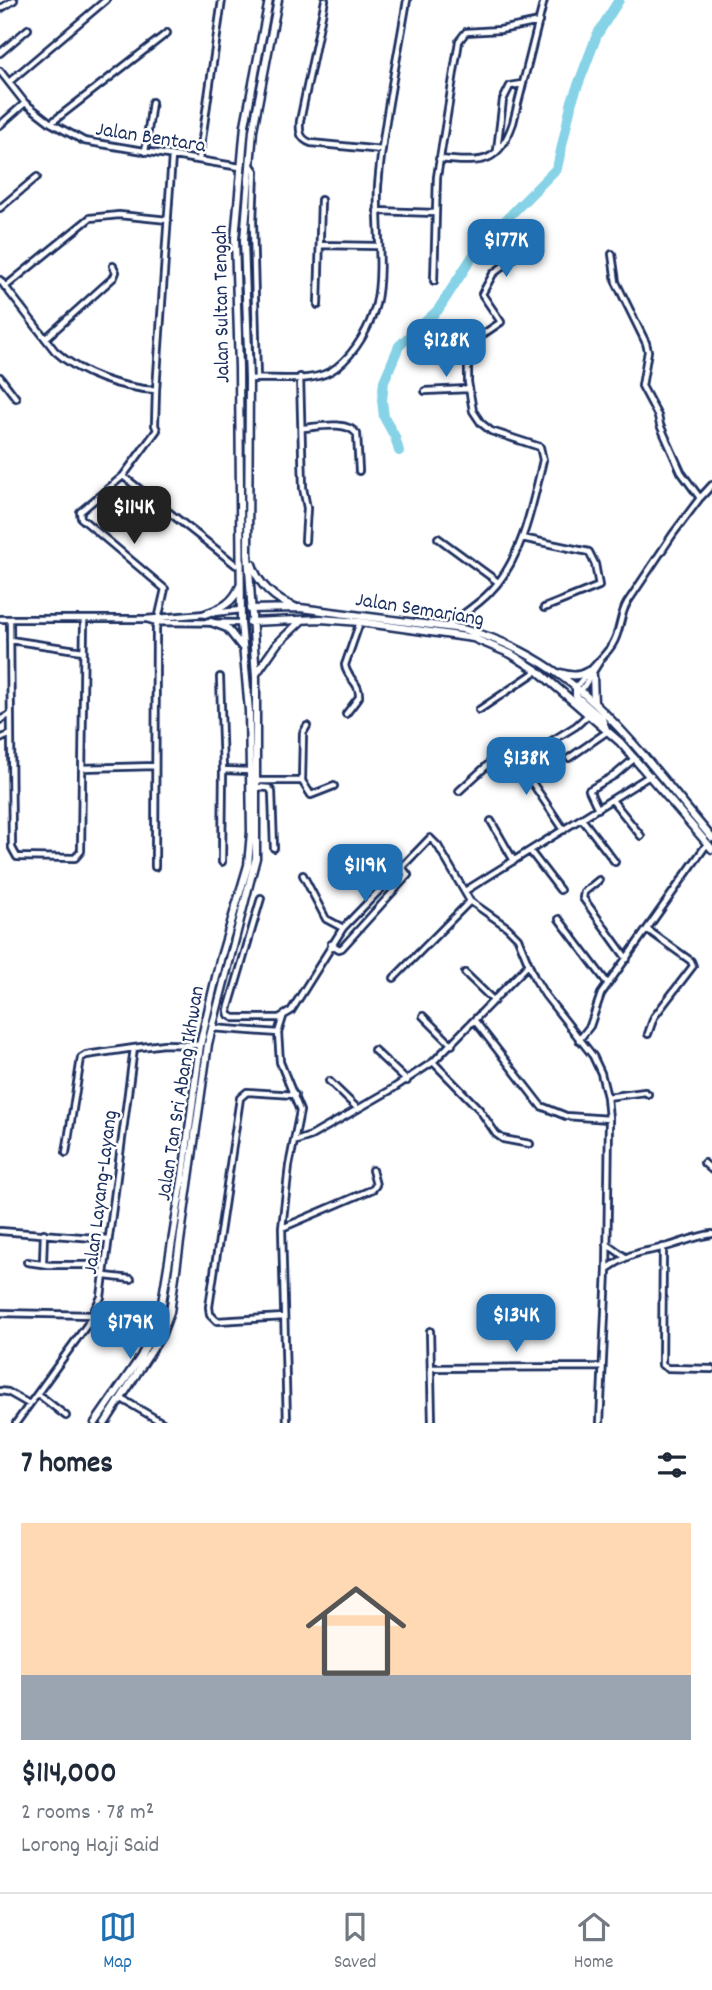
<!DOCTYPE html>
<meta charset="utf-8">
<style>
body{margin:0;font-family:Dekko,sans-serif;background:#f2f2f3;color:#1f2937;height:100vh;display:flex;flex-direction:column;font-size:26px;white-space:nowrap}
*{box-sizing:border-box;margin:0}
p{font-size:23px;color:#747a83}
.icon{flex:none;width:38px;height:38px;fill:none;stroke:currentColor;stroke-width:2;stroke-linecap:round;stroke-linejoin:round}
.map{position:relative;height:1423px;overflow:hidden}
.details{display:flex;flex-direction:column;background:#fff;flex:1}
.details>*{flex:none}
.price{position:absolute;translate:-50% -60px;padding:0 16px;border-radius:14px;background:#1f6fb2;color:#fff;font-size:23px;line-height:46px;filter:drop-shadow(0 2px 4px #0008)}
.price::after{content:'';position:absolute;left:50%;top:42px;width:21px;height:16px;margin-left:-10px;background:inherit;clip-path:polygon(0 0,100% 0,50% 100%)}
.price.on{background:#222;color:#fff}
ul{padding:0;list-style:none}
li{display:grid;align-content:center;gap:14px;height:371px;padding:0 21px}
li+li{border-top:2px solid #e0e1e3}
li span{display:grid;place-items:center;height:217px;border-radius:0px;color:#555}
li>.icon{margin-inline-start:auto}
span .icon{width:126px;height:126px;fill:#fffc;stroke-width:1}
li b{font-size:30px}
h2{display:flex;justify-content:space-between;align-items:center;height:84px;padding:0 21px;font-size:30px}
.dock{display:flex;justify-content:space-around;align-items:center;height:98px;border-top:2px solid #e0e1e3;background:#fff;font-size:19px;color:#747a83}
.dock a{display:grid;justify-items:center;gap:4px}
.dock .on{color:#1f6fb2}
.map>svg:first-child{display:block}
.lines{fill:none;stroke-linecap:round;stroke-linejoin:round}
.river{stroke:#86d2e6;stroke-width:10}
.street-casing{stroke:#1b2f5e;stroke-width:10}
.secondary-casing{stroke:#1b2f5e;stroke-width:11}
.street{stroke:#fff;stroke-width:4.5}
.secondary{stroke:#fff;stroke-width:6}
.labels{text-anchor:middle;stroke-width:5;stroke-linejoin:round;paint-order:stroke}
.street-label{font-size:21px;fill:#1b2f5e;stroke:#fff}
</style>
<div class="map">
<svg width="712" height="1423" viewBox="0 0 712 1423">
<rect width="100%" height="100%" fill="#fff"/>
<filter id="ink" filterUnits="userSpaceOnUse"><feTurbulence type="fractalNoise" baseFrequency=".0143" numOctaves="2"/><feDisplacementMap in="SourceGraphic" scale="14" xChannelSelector="R" yChannelSelector="G"/><feConvolveMatrix kernelMatrix="1 2 1 2 8 2 1 2 1" color-interpolation-filters="sRGB"/></filter>
<g filter="url(#ink)">
<g class="lines">
<path class="river" d="M 399,451 L 395,437 L 384,417 L 382,400 L 384,381 L 399,346 L 438,310 L 478,248 L 557,168 L 572,101 L 597,35 L 619,0"/>
<g class="street-casing">
<path id="street" d="M 325,0 L 300,121 C 299,132 300,139 311,143 L 382,150
M 0,9 L 14,0
M 0,53 L 28,29
M 0,71 L 25,103 L 51,123 L 84,141 L 240,167
M 9,82 L 106,0
M 51,123 L 167,33
M 0,125 L 25,103
M 497,150 L 503,100 L 510,86 L 522,84
M 145,152 L 152,102
M 439,159 C 479,162 498,167 513,123 L 544,0
M 199,160 L 222,0
M 250,164 L 255,171 L 253,222 L 257,379
M 0,208 L 37,177
M 377,211 L 435,213
M 320,245 L 377,246
M 0,280 L 55,351 C 81,375 121,388 156,390
M 434,281 L 437,177 L 459,41 L 466,32 L 500,30 L 539,22
M 5,287 L 90,218 L 119,215 L 168,220
M 318,305 L 321,200
M 46,338 L 114,277 L 116,272 L 113,266
M 0,377 L 16,398
M 300,377 L 303,488 L 307,508 L 305,541
M 249,379 C 276,377 315,385 337,367 C 356,352 370,327 376,304 C 384,269 376,222 378,186 C 383,124 397,61 407,0
M 425,391 L 468,389
M 302,428 C 318,427 346,420 357,434 L 359,471
M 123,476 L 236,565
M 701,497 L 712,485
M 438,538 L 498,582
M 522,538 L 589,552 L 595,564 L 599,586 L 544,608
M 214,613 L 241,610
M 0,619 L 146,619 L 205,614
M 147,619 L 157,622 L 241,623
M 10,620 L 12,848 L 17,857 L 75,858 L 81,851 L 84,621
M 447,626 C 461,615 478,605 490,592 C 522,560 533,503 543,460 L 540,447 L 491,431 L 481,423 L 473,411 L 468,382 L 468,350 L 476,339 L 501,322 L 482,294 L 493,274 L 517,255
M 10,640 L 83,651
M 220,677 L 223,770 L 222,862
M 576,687 C 587,672 602,660 612,645 C 621,631 619,617 627,603 L 673,534 L 700,498 L 681,472 L 660,425 L 658,416 L 642,386 L 648,351 L 646,343 L 616,282 L 612,254
M 581,691 L 601,659
M 479,710 L 537,671
M 346,714 L 359,697 C 360,682 347,679 345,665 L 360,622
M 0,720 L 9,715
M 0,739 L 9,735
M 529,755 L 576,726 L 588,715
M 569,758 L 608,731
M 82,768 L 155,766
M 223,770 L 249,771
M 257,781 L 302,781 L 303,733 L 307,726
M 302,781 L 311,795 L 334,786
M 257,787 L 269,788 L 272,792 L 274,848
M 459,791 L 504,750 L 521,766 L 564,830
M 612,800 L 641,836
M 598,809 L 589,790 L 615,775 L 635,758
M 582,819 L 615,862
M 491,821 L 514,861
M 530,851 L 560,890
M 358,858 L 366,873 L 381,889
M 155,867 L 156,628 L 165,589 L 81,518 L 80,512 L 123,476 L 157,430 L 155,425 L 156,390 L 172,156
M 303,875 L 326,919 L 343,928
M 599,880 L 584,892 L 583,898 L 627,959
M 465,891 L 651,775
M 261,898 L 228,1010 L 229,1015 L 234,1018 L 279,1018 L 291,1011 L 343,928 L 430,838 L 438,846 L 470,901 L 507,927 L 518,938 L 534,977 L 545,995 L 593,1056 L 601,1073 L 607,1097 L 609,1119 L 607,1270 L 600,1423
M 559,919 L 608,984
M 331,944 L 339,949 L 342,948 L 408,875 L 402,867
M 465,973 L 494,1001
M 394,978 L 470,901
M 423,1016 L 452,1045
M 283,1017 L 278,1033 L 280,1062 L 300,1111 L 289,1166 L 282,1228 L 287,1423
M 475,1021 L 541,1106 L 566,1116 L 609,1119
M 212,1028 L 278,1033
M 648,1034 L 654,1017 L 693,966 L 691,961 L 648,930
M 579,1040 L 590,1026 L 601,994 L 707,844
M 374,1050 L 407,1081
M 433,1062 L 479,1109 L 496,1134 L 503,1139 L 530,1144
M 329,1081 L 357,1108
M 607,1097 L 645,1092 L 648,1094
M 296,1141 L 311,1136 L 389,1091 L 433,1062 L 529,964
M 66,1153 L 81,1058 L 86,1055 L 134,1048
M 704,1163 L 712,1170
M 282,1228 L 373,1189 L 376,1185 L 372,1170
M 0,1231 L 108,1239
M 607,1244 L 625,1257
M 663,1247 L 662,1365 L 667,1368 L 712,1369
M 27,1262 L 49,1265 L 105,1265
M 43,1262 L 44,1233
M 607,1269 C 634,1250 640,1254 669,1246 C 683,1242 697,1236 712,1234
M 105,1276 L 131,1279
M 0,1313 L 92,1315
M 284,1317 L 217,1321 L 210,1314 L 209,1307 L 240,1098 L 247,1092 L 295,1095
M 430,1331 L 432,1423
M 431,1368 L 601,1367
M 0,1391 L 8,1392 L 29,1404
M 38,1394 L 66,1416
M 122,1399 L 163,1423
M 16,1423 L 87,1325 L 101,1297 L 134,1048 L 164,1044 L 200,1045"/>
</g>
<g class="secondary-casing">
<path id="secondary" d="M 252,564 C 258,584 275,600 295,607
M 250,609 L 300,608 L 462,629 C 580,658 638,752 712,838
M 205,614 C 222,608 233,603 240,586
M 211,622 L 227,628 L 242,647
M 250,622 L 321,619 L 360,622 L 473,638 L 511,654 L 538,671 L 620,742 L 712,849
M 561,673 C 571,676 578,677 588,671
M 256,674 L 277,644 L 302,620
M 593,675 L 594,703
M 576,687 L 576,696 L 602,719 L 606,729
M 95,1423 L 140,1358 L 159,1321 L 183,1175 L 200,1045 L 220,960 L 248,865 L 251,832 L 249,711 L 241,623 L 239,368 L 235,239 L 245,125 L 269,0
M 105,1423 L 161,1336 L 170,1312 L 208,1044 L 256,858 L 256,678 L 248,553 L 249,379 L 244,240 L 253,130 L 278,0"/>
</g>
<use href="#street" class="street"/>
<use href="#secondary" class="secondary"/>
</g>
</g>
<g class="labels">
<g class="street-label">
<text transform="translate(151 136) rotate(9)" y="7">Jalan Bentara</text>
<text transform="translate(220 304) rotate(-91)" y="7">Jalan Sultan Tengah</text>
<text transform="translate(420 608) rotate(9)" y="7">Jalan Semariang</text>
<text transform="translate(179 1093) rotate(-81)" y="7">Jalan Tan Sri Abang Ikhwan</text>
<text transform="translate(99 1192) rotate(-83)" y="7">Jalan Layang-Layang</text>
</g>
</g>
</svg>
<b class="price" style="left:506px;top:279px">$177K</b>
<b class="price" style="left:446px;top:379px">$128K</b>
<b class="price on" style="left:134px;top:546px">$114K</b>
<b class="price" style="left:526px;top:797px">$138K</b>
<b class="price" style="left:365px;top:904px">$119K</b>
<b class="price" style="left:516px;top:1354px">$134K</b>
<b class="price" style="left:130px;top:1361px">$179K</b>
</div>
<section class="details">
<h2>7 homes<svg class="icon" aria-label="filters" viewBox="0 0 24 24"><path d="M4 7h16M4 17h16"/><circle cx="9" cy="7" r="2"/><circle cx="15" cy="17" r="2"/></svg></h2>
<ul>
<li><span style="background:linear-gradient(#ffd9b3 70%,#9aa5b1 0)"><svg class="icon" aria-label="home" viewBox="0 0 24 24"><path d="M3 11l9-7 9 7M6 9v11h12V9"/></svg></span><div><b>$114,000</b><p>2 rooms · 78 m²</p><p>Lorong Haji Said</p></div></li>
</ul>
</section>
<nav class="dock">
<a class="on"><svg class="icon" aria-label="map" viewBox="0 0 24 24"><path d="M3 6l6-2 6 2 6-2v14l-6 2-6-2-6 2zM9 4v14M15 6v14"/></svg>Map</a>
<a><svg class="icon" aria-label="saved" viewBox="0 0 24 24"><path d="M7 4h10v16l-5-4-5 4z"/></svg>Saved</a>
<a><svg class="icon" aria-label="home" viewBox="0 0 24 24"><path d="M3 11l9-7 9 7M6 9v11h12V9"/></svg>Home</a>
</nav>
